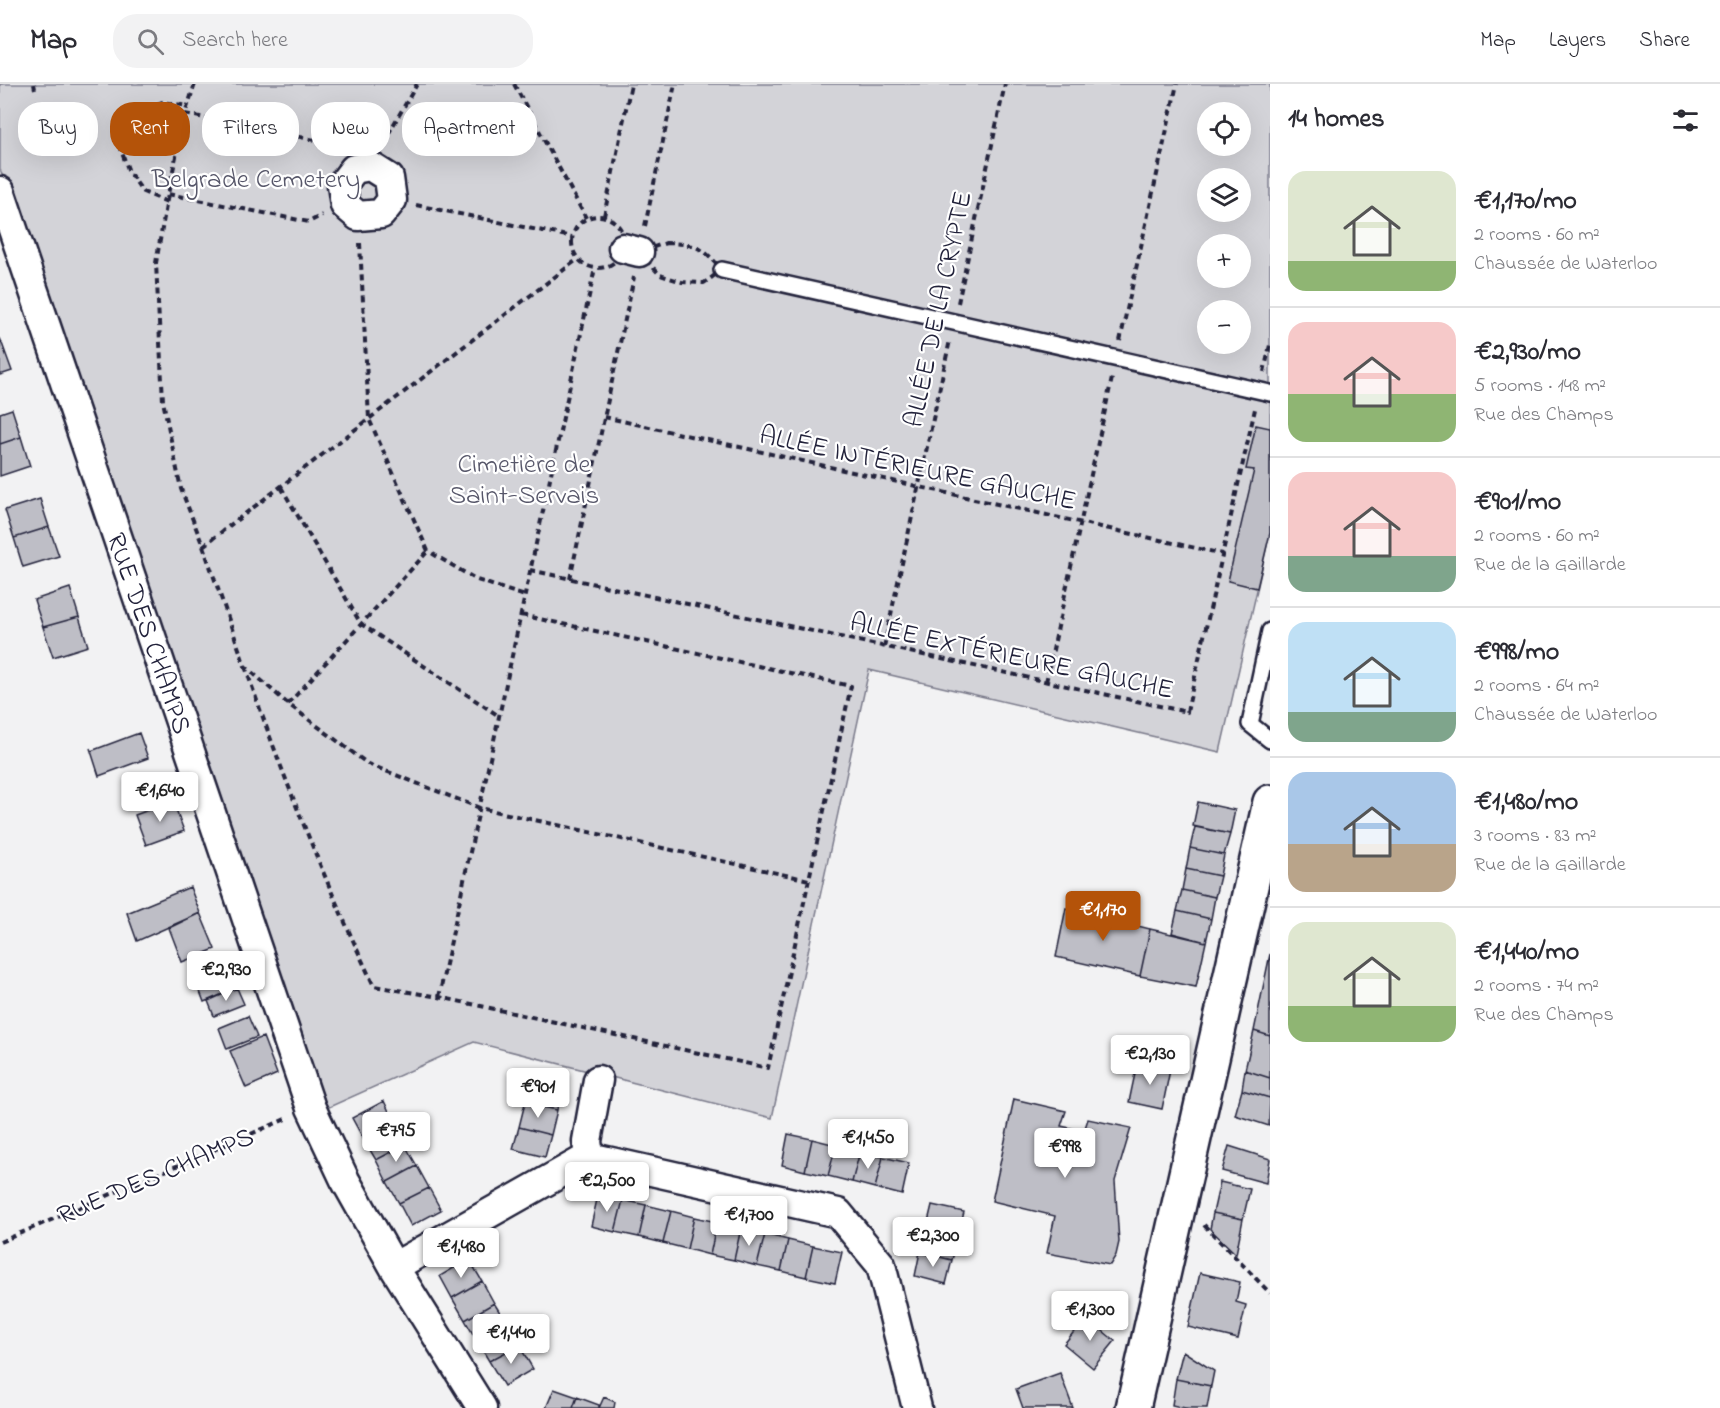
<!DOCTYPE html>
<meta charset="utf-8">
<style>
body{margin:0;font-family:"Indie Flower",sans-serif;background:#f2f2f3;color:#2b2b33;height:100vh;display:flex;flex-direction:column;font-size:22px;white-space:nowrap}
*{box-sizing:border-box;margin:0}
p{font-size:20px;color:#7c7c81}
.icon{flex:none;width:33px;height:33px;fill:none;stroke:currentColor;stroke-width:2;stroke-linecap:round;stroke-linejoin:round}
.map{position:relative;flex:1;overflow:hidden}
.details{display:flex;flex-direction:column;background:#fff;width:450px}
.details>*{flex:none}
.guide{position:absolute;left:18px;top:18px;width:570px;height:54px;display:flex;gap:12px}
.buttons{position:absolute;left:1197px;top:18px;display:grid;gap:12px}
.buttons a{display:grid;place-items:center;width:54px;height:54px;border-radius:50%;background:#fff;box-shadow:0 6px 24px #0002;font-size:30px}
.price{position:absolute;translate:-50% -51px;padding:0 14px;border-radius:6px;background:#fff;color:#222;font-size:20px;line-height:39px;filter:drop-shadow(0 2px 3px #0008)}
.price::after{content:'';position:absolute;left:50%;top:36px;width:18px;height:14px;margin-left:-9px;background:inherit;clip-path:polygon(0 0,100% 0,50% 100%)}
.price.current{background:#b45309;color:#fff}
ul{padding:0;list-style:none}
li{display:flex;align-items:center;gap:18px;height:150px;padding:0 18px}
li+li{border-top:2px solid #e1e1e2}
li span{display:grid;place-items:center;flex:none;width:168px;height:120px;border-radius:18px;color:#555}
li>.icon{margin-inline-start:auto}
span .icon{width:72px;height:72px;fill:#fffc;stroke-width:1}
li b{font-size:26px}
h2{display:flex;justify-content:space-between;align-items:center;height:72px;padding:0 18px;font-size:26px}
.tag{padding:0 21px;border-radius:24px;background:#fff;box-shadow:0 6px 24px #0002;font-size:21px;line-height:54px}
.tag.current{background:#b45309;color:#fff}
header{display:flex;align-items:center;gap:36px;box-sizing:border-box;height:84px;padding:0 30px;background:#fff;border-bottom:2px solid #e1e1e2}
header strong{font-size:28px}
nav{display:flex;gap:33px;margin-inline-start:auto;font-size:21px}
.search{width:420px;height:54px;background:#f2f2f3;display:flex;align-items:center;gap:15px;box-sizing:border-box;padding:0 21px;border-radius:24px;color:#7c7c81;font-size:22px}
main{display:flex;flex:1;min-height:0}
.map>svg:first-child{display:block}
.green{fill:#d3d3d8;stroke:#7a7a8a;stroke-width:1.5;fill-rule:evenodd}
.building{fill:#bebec6;stroke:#22223b;stroke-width:1.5}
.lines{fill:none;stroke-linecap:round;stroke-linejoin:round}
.lane-casing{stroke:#22223b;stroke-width:20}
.street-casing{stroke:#22223b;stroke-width:33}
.primary-casing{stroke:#22223b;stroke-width:38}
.path{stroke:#22223b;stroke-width:4;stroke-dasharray:6 4.5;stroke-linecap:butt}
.lane{stroke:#fff;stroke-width:15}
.street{stroke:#fff;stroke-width:28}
.primary{stroke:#fff;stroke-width:33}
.labels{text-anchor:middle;stroke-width:4.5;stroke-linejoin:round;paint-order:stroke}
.park-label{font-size:27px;fill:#57576a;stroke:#fff}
.street-label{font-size:27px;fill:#22223b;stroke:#fff}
</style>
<header>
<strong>Map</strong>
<div class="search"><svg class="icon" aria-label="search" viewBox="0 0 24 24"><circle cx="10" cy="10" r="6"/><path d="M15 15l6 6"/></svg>Search here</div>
<nav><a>Map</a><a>Layers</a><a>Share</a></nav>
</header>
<main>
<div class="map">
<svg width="1270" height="1324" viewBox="0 0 1270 1324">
<rect width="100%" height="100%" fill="#f2f2f3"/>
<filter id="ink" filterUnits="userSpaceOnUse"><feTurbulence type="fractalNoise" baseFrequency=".0167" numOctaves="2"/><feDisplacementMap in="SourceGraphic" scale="12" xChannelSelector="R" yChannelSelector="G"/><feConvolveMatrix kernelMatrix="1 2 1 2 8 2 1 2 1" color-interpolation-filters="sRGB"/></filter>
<g filter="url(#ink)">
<path class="green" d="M 0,0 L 1270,0 L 1270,449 L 1220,668 L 869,586 L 772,1034 L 474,958 L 327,1024 L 262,836 L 66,283 L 0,85 ZM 1208,28 L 1240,28 L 1240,62 L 1208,62 ZM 1208,94 L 1240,94 L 1240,128 L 1208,128 ZM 1208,160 L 1240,160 L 1240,194 L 1208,194 ZM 1208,226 L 1240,226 L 1240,260 L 1208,260 Z"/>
<path class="building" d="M 0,254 L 12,287 L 0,291 Z
M 12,325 L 21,353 L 0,360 L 0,329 Z
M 1256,341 L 1270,344 L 1270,449 L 1257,504 L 1228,497 L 1254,386 L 1246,385 Z
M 21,353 L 30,382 L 0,392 L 0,360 Z
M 40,415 L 49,443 L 14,454 L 5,426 Z
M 49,443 L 59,472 L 23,483 L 14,454 Z
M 70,504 L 79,533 L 43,543 L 34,516 Z
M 79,533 L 88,562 L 53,573 L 43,543 Z
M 139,649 L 148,674 L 99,692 L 90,664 L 91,667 Z
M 173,717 L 184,747 L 146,761 L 135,731 Z
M 1198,718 L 1235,726 L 1230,750 L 1193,742 Z
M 1195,743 L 1230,750 L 1224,771 L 1190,764 Z
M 1190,764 L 1224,771 L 1220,792 L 1186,785 Z
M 1186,785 L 1220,792 L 1215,813 L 1182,806 Z
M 190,803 L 200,829 L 137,857 L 127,829 Z
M 1182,806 L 1215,813 L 1211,835 L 1177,827 Z
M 1066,824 L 1150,845 L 1140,892 L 1056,873 Z
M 1177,827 L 1211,835 L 1206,858 L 1172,849 Z
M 200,829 L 215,865 L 182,878 L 169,844 Z
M 1150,845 L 1206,858 L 1196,903 L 1140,892 Z
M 1270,870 L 1270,952 L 1254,947 Z
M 229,884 L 237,904 L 204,918 L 196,897 Z
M 237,904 L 244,920 L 214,932 L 208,917 Z
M 248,932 L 257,953 L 227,965 L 219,944 Z
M 1254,947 L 1270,952 L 1270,994 L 1245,986 Z
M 263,953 L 277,990 L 246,1004 L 230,967 Z
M 1137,980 L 1170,986 L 1162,1025 L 1129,1018 Z
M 1245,986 L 1270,994 L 1270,1014 L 1242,1006 Z
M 530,995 L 561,1002 L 557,1026 L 525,1019 Z
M 1242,1006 L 1270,1014 L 1269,1042 L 1235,1031 Z
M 1014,1015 L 1066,1027 L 1061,1042 L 1084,1047 L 1088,1035 L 1131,1044 L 1115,1097 L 1119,1158 L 1116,1171 L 1110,1181 L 1047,1169 L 1055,1132 L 992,1117 Z
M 384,1017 L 395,1040 L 364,1056 L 352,1034 Z
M 525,1019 L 557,1026 L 551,1051 L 519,1043 Z
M 394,1041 L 405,1061 L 376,1076 L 364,1056 Z
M 519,1043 L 551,1051 L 545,1073 L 513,1065 Z
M 788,1050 L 812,1055 L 805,1087 L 782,1081 Z
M 812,1055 L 836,1061 L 828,1092 L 805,1087 Z
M 405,1061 L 417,1082 L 387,1098 L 376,1076 Z
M 836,1061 L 860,1067 L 852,1098 L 828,1092 Z
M 1229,1062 L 1270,1075 L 1266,1099 L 1222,1087 Z
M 860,1067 L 883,1073 L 875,1104 L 852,1098 Z
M 883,1073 L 909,1079 L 902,1111 L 875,1104 Z
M 417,1082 L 429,1104 L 399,1119 L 387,1098 Z
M 1220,1098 L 1250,1105 L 1243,1135 L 1213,1129 Z
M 429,1104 L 441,1126 L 411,1142 L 399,1119 Z
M 600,1110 L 623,1116 L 615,1148 L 591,1142 L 598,1111 Z
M 623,1116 L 646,1121 L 639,1153 L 615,1148 Z
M 646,1121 L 671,1127 L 663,1159 L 639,1153 Z
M 932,1121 L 964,1128 L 958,1153 L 926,1146 Z
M 671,1127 L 694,1133 L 687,1165 L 663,1159 Z
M 1213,1129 L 1243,1135 L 1236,1170 L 1210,1145 Z
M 694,1133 L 717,1138 L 710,1171 L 687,1165 Z
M 717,1138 L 741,1144 L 734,1176 L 710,1171 Z
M 741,1144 L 765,1150 L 757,1182 L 734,1176 Z
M 926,1146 L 958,1153 L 952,1176 L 920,1168 Z
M 765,1150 L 788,1156 L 781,1187 L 757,1182 Z
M 788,1156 L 813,1162 L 806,1193 L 781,1187 Z
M 813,1162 L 842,1168 L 835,1199 L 806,1193 Z
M 920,1168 L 952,1176 L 946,1200 L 915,1192 Z
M 469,1175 L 482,1197 L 452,1214 L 440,1192 Z
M 1200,1189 L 1240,1198 L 1236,1218 L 1246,1221 L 1238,1255 L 1188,1243 Z
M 482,1197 L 494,1219 L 465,1236 L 452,1214 Z
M 494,1219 L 507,1240 L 477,1257 L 465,1236 Z
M 1086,1233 L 1115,1257 L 1093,1284 L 1064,1260 Z
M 507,1240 L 519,1261 L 489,1277 L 477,1257 Z
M 519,1261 L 533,1285 L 504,1302 L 489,1277 Z
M 1183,1267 L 1214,1287 L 1211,1302 L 1176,1295 Z
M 1060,1289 L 1073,1324 L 1023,1324 L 1016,1305 Z
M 1176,1295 L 1211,1302 L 1207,1324 L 1185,1324 L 1172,1321 Z
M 554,1305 L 577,1313 L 573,1324 L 546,1324 Z
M 577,1313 L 599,1321 L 599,1324 L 573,1324 Z
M 604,1313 L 615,1318 L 614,1324 L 599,1324 Z"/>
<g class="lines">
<g class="lane-casing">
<path id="lane" d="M 722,186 L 1270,309
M 1270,547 L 1250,640 L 1270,656"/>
</g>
<g class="street-casing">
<path id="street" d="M 370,82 L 389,94 L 392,116 L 381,130 L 358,132 L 345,121 L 342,101 L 354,85 Z
M 0,107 L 311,1024 L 345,1096 L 394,1183 L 482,1324
M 623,164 L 639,168
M 589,1073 L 587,1057 L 598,996
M 394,1183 L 589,1073 L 838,1129 L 881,1181 L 917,1324"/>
</g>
<g class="primary-casing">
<path id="primary" d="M 1133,1324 L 1270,718"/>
</g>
<path class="path" d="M 34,0 L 35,5
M 195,0 L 185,30 L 168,110 L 156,179 L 163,317 L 181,405 L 203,462 L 245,582 L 288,620 L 368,680 L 480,724 L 809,796
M 514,0 L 586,134
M 185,30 L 325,58 L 336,68
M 383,59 L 417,0
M 168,110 L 309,138 L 322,131
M 167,118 L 143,108 L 129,88 L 121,66 L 126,44 L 139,28 L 162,18 L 188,22
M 416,121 L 572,153
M 604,132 L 631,0
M572 158a26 26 0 1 1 52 0a26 26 0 1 1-52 0Z
M 645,142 L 675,0
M 360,159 L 369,335 L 428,467 L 477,496 L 525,512
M 666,159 C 697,160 703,163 722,186 L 704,199 L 682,198 L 660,191 L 639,168 Z
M 958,219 L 1005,0
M 1120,257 L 1177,0
M 1264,288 L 1270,261
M 604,333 L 1223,470
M 281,403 L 361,540 L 499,632
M 203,462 L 578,175
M 530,486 L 1187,628 L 1255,325
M 570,495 L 634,193
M 884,563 L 950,256
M 245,582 C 282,691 325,798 374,902 L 439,913 L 768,984 L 851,602 L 521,531
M 1046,598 L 1112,294
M 288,620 L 428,467
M 439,913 L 595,184
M 1204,1141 L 1270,1209
M 0,1158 L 288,1034"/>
<use href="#lane" class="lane"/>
<use href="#street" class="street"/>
<use href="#primary" class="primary"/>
</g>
</g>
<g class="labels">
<g class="park-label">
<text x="256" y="103">Belgrade Cemetery</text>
<text x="524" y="388">Cimetière de<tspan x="524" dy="31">Saint-Servais</tspan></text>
</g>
<g class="street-label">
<text transform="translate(937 225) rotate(-78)" y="9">ALLÉE DE LA CRYPTE</text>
<text transform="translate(918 383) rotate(12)" y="9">ALLÉE INTÉRIEURE GAUCHE</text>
<text transform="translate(150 549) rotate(71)" y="9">RUE DES CHAMPS</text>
<text transform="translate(1012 571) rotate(12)" y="9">ALLÉE EXTÉRIEURE GAUCHE</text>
<text transform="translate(155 1091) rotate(-23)" y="9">RUE DES CHAMPS</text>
</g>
</g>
</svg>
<div class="buttons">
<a><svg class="icon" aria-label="locate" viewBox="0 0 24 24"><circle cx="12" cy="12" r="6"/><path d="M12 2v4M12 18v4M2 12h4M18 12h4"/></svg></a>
<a><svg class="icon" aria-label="layers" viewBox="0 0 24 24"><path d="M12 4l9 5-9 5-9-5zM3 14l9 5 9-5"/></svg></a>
<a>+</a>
<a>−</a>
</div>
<b class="price" style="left:160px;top:739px">€1,640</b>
<b class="price current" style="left:1103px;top:858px">€1,170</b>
<b class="price" style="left:226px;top:918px">€2,930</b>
<b class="price" style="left:1150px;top:1002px">€2,130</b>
<b class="price" style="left:538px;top:1035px">€901</b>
<b class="price" style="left:396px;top:1079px">€795</b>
<b class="price" style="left:868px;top:1086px">€1,450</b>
<b class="price" style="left:1065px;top:1095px">€998</b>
<b class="price" style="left:607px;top:1129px">€2,500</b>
<b class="price" style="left:749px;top:1163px">€1,700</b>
<b class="price" style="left:933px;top:1184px">€2,300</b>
<b class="price" style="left:461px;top:1195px">€1,480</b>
<b class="price" style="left:1090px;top:1258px">€1,300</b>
<b class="price" style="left:511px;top:1281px">€1,440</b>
<div class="guide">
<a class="tag">Buy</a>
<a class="tag current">Rent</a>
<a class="tag">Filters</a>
<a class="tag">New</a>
<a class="tag">Apartment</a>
</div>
</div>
<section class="details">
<h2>14 homes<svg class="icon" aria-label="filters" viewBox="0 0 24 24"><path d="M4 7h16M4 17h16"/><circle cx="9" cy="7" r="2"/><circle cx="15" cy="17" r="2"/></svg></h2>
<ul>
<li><span style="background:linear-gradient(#dfe7d0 75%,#8fb573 0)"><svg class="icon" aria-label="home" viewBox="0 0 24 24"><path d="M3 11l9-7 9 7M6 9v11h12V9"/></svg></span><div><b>€1,170/mo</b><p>2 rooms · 60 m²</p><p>Chaussée de Waterloo</p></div></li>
<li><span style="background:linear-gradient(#f6c9c9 60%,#8fb573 0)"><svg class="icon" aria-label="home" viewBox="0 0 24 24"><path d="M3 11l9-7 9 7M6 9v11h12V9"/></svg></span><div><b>€2,930/mo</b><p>5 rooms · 148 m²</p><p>Rue des Champs</p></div></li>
<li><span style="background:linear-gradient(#f6c9c9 70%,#7fa58c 0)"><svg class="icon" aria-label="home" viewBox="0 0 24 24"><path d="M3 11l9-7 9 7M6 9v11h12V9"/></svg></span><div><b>€901/mo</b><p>2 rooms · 60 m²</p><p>Rue de la Gaillarde</p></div></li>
<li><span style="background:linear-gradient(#bfe0f5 75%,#7fa58c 0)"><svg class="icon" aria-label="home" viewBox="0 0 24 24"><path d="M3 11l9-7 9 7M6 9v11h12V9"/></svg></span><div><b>€998/mo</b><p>2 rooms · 64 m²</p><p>Chaussée de Waterloo</p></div></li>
<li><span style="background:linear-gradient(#a9c7e8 60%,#b9a48a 0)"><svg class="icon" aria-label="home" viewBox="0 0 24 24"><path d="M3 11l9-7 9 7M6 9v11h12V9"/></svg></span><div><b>€1,480/mo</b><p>3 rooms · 83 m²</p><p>Rue de la Gaillarde</p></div></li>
<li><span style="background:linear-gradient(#dfe7d0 70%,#8fb573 0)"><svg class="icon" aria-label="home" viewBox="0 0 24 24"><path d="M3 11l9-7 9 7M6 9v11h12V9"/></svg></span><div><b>€1,440/mo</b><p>2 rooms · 74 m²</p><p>Rue des Champs</p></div></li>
</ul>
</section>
</main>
